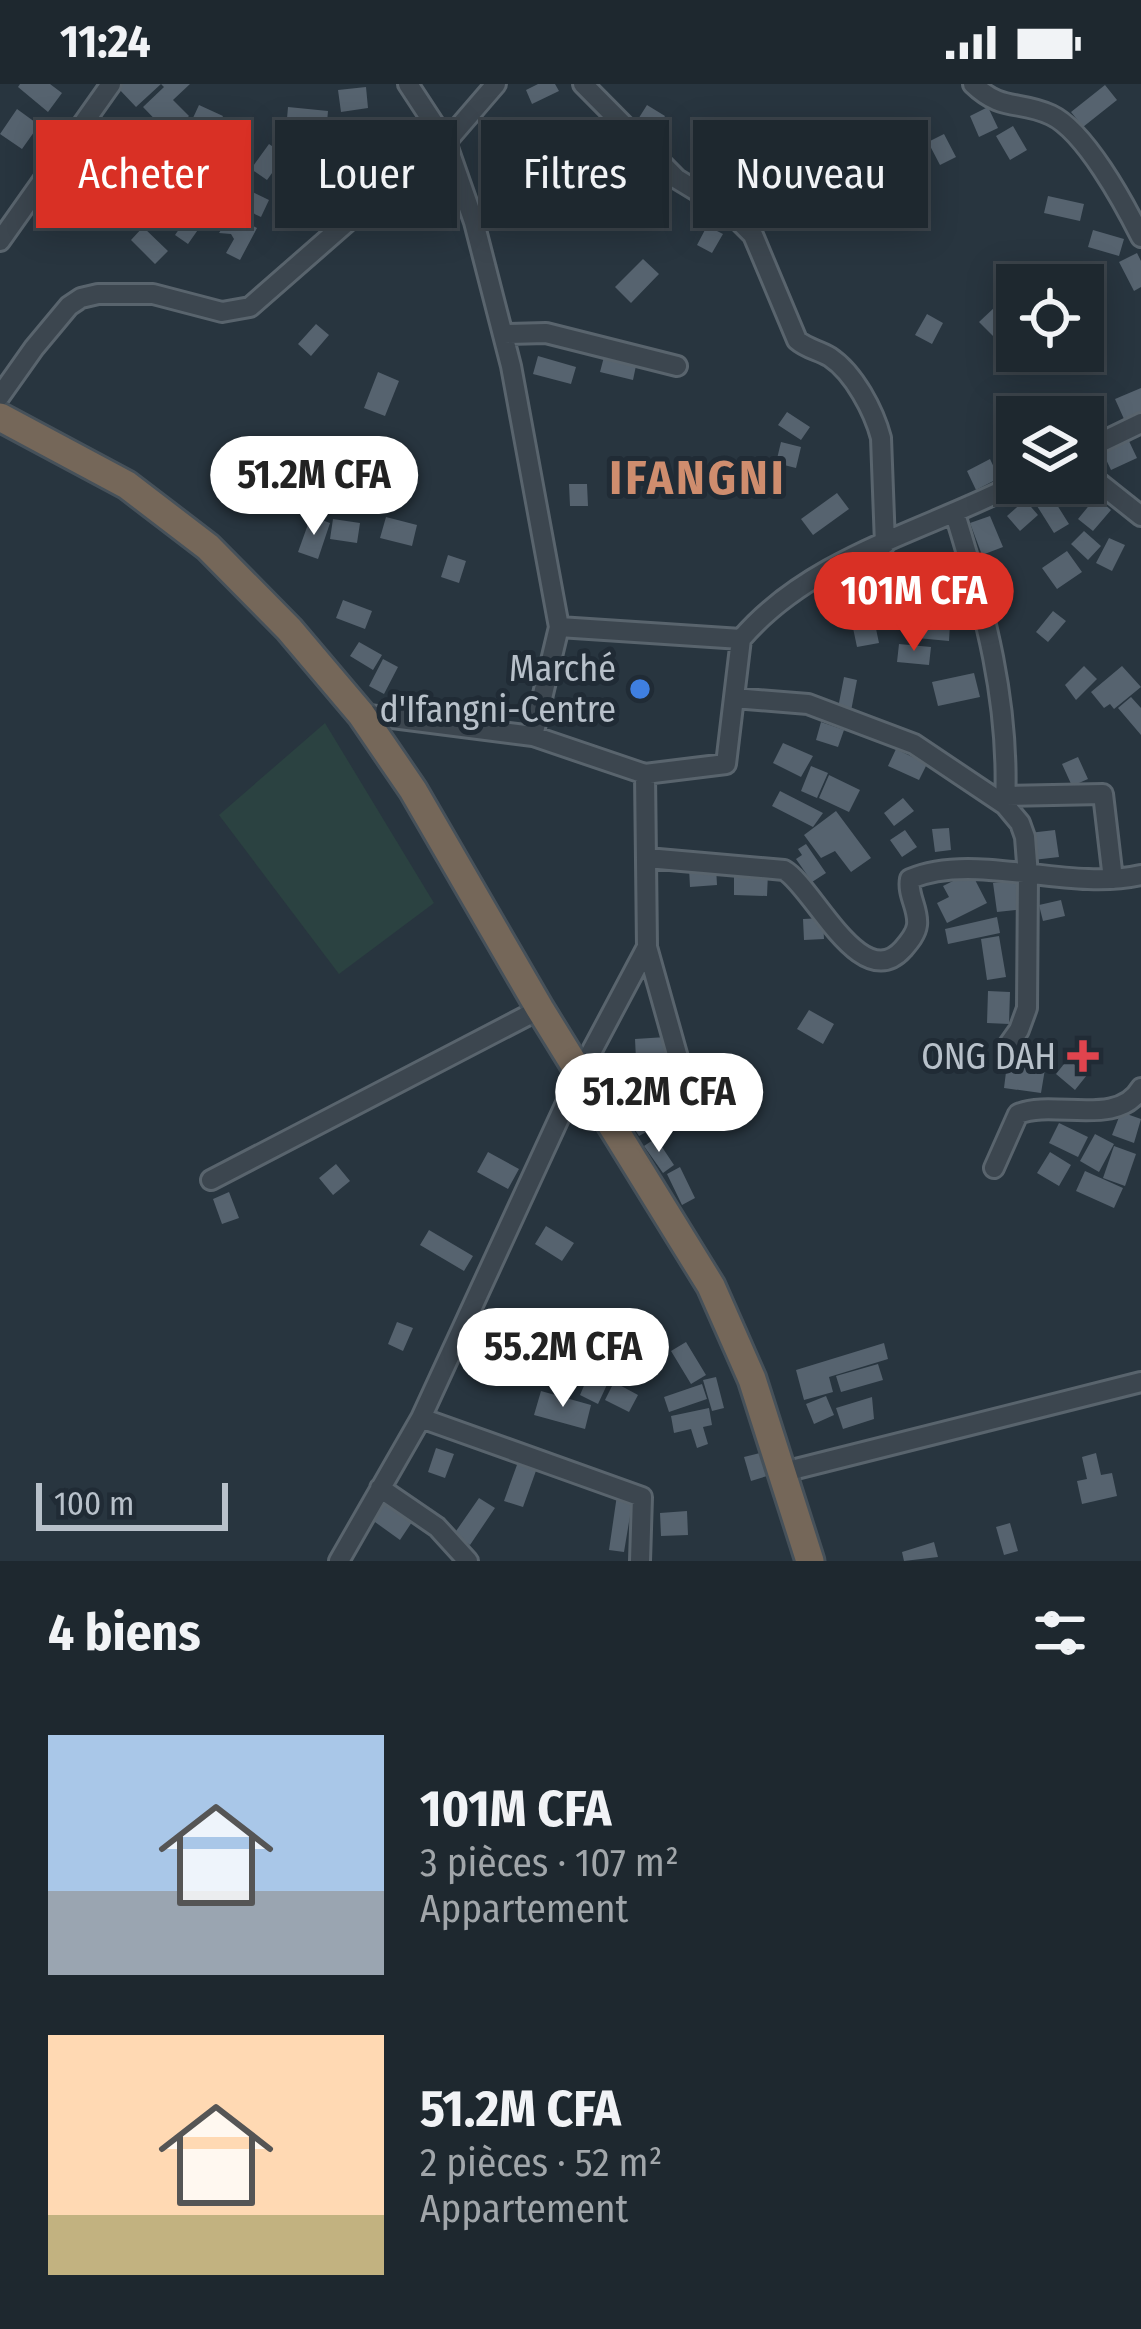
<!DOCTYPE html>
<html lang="fr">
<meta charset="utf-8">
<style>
body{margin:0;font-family:"Fira Sans Condensed",sans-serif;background:#2b343b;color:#f1f3f6;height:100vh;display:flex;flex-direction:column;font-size:45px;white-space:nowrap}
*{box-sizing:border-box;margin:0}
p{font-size:39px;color:#a1a6aa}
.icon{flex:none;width:66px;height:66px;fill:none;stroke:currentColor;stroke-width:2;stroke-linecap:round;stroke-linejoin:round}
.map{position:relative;height:1477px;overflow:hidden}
.side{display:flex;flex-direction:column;background:#1e282f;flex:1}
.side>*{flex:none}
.banner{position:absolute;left:36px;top:36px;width:1071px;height:108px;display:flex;gap:24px}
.buttons{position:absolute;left:996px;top:180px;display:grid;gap:24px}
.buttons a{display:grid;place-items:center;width:108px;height:108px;border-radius:0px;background:#1e282f;box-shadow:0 6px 30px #0003,0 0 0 3px #3c444b;font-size:60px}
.scale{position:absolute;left:36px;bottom:30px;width:192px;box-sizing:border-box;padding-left:12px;border:6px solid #b8c1ca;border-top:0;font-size:33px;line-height:42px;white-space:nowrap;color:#b8c1ca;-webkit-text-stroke:9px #202b35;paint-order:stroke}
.price{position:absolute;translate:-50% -102px;padding:0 27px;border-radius:42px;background:#fff;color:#222;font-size:39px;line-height:78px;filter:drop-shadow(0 3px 6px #0008)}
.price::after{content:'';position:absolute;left:50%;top:72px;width:36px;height:27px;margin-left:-18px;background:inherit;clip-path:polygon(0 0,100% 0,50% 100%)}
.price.selected{background:#d93025;color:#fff}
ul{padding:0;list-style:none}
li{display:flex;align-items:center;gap:36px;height:300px;padding:0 48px}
li span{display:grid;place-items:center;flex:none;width:336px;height:240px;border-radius:0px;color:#555}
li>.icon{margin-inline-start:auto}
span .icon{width:144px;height:144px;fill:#fffc;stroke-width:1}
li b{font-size:51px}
h2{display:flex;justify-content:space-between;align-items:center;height:144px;padding:0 48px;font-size:51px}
.chip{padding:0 42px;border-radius:0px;background:#1e282f;box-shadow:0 6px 30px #0003,0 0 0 3px #3c444b;font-size:42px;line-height:108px}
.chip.selected{background:#d93025;color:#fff}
.status{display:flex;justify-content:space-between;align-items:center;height:84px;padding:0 60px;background:#1e282f;direction:ltr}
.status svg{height:33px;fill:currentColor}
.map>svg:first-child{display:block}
.green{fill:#2b4241}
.building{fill:#56636f}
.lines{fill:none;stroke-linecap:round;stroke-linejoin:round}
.minor-casing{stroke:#59646d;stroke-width:24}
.highway-casing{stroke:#46515a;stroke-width:33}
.minor{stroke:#3c464f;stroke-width:18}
.highway{stroke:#756759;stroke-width:27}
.shop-dot{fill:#3f7fe0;stroke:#202b35;stroke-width:4.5}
.health-dot{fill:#e0444e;stroke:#202b35;stroke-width:4.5}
.labels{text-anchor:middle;stroke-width:10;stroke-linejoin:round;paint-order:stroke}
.poi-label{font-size:36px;fill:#b8c1ca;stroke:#202b35;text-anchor:end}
.district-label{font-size:48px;font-weight:bold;letter-spacing:3px;fill:#cf8d6e;stroke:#202b35}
</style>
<div class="status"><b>11:24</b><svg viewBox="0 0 49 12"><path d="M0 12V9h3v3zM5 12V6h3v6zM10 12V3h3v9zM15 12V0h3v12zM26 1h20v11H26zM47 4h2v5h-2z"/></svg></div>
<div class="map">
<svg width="1141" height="1477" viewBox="0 0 1141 1477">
<rect width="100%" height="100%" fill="#28353f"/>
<path class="green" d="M 325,639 L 434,819 L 339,890 L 219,731 Z"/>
<path class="building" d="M 20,0 L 50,0 L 62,9 L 48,28 L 18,3 Z
M 122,0 L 161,0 L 136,23 L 118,4 Z
M 161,0 L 190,0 L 173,16 L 189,32 L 170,51 L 143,23 L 164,3 Z
M 538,0 L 555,0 L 559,7 L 532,20 L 526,6 Z
M 1105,1 L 1117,16 L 1083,43 L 1071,28 Z
M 366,3 L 368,24 L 341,28 L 338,6 Z
M 199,21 L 223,32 L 210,60 L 186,49 Z
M 647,21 L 665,32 L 653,52 L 635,40 Z
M 288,23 L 328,27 L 326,50 L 286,46 Z
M 988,23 L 998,44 L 979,53 L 970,32 Z
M 17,25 L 39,41 L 22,65 L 0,50 Z
M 228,33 L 247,40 L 237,70 L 246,74 L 239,94 L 210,84 Z
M 90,39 L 107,53 L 87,79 L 70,66 Z
M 1013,42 L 1027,66 L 1010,76 L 996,52 Z
M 873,49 L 881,64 L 851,79 L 843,64 Z
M 944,50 L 956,73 L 940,81 L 928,58 Z
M 269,60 L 285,71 L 267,96 L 251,85 Z
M 285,74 L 309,83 L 303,100 L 278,91 Z
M 362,74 L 379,92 L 351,117 L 335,99 Z
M 725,79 L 750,93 L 741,109 L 716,95 Z
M 199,82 L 269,116 L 261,133 L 190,99 Z
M 75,89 L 103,106 L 88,132 L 59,115 Z
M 305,97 L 325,103 L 313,146 L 293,140 Z
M 1048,112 L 1084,120 L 1080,137 L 1044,129 Z
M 203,117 L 257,144 L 240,176 L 226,169 L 234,155 L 231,150 L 219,149 L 221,146 L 195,131 Z
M 189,131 L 202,140 L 188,160 L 175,151 Z
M 707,142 L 723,150 L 712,169 L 697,161 Z
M 143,143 L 168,167 L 155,180 L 131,156 Z
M 1093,146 L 1124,155 L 1119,172 L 1088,163 Z
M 1137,169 L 1141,177 L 1141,203 L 1134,207 L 1119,178 Z
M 643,175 L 659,190 L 631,219 L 615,203 Z
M 996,222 L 1017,244 L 1002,261 L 979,238 Z
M 927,230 L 943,239 L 932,260 L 915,251 Z
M 316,240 L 329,251 L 311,272 L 298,260 Z
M 605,269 L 637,277 L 633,296 L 600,288 Z
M 538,272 L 576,283 L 571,300 L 533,290 Z
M 378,288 L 399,297 L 385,332 L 364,324 Z
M 1141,304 L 1141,328 L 1124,335 L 1115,315 Z
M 787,328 L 810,343 L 801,356 L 778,341 Z
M 1128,355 L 1137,374 L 1111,386 L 1102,367 Z
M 1017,357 L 1017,380 L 1003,387 L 994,367 Z
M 781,358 L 801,363 L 796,384 L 776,379 Z
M 990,375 L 999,394 L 976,406 L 967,387 Z
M 244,395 L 262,405 L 248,430 L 230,420 Z
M 569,400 L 587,400 L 588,422 L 570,422 Z
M 1047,405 L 1069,440 L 1054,449 L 1032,414 Z
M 837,409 L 849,425 L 813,451 L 801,435 Z
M 1096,413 L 1111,426 L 1093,447 L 1078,435 Z
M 1025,416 L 1038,431 L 1020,447 L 1007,432 Z
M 311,432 L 330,439 L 318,475 L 298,468 Z
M 990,432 L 1003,463 L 982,471 L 970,439 Z
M 386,433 L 417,441 L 412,462 L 380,454 Z
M 333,435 L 360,439 L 357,459 L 330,455 Z
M 1084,447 L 1101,462 L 1088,476 L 1071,460 Z
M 1109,454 L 1125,461 L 1112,487 L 1096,479 Z
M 1067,467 L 1082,488 L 1057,505 L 1042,484 Z
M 448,471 L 466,477 L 459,499 L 441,493 Z
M 343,516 L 372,527 L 365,545 L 336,534 Z
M 903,518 L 905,539 L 884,540 L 882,520 Z
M 1053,527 L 1066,537 L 1048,558 L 1036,548 Z
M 919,537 L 950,540 L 949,557 L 917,554 Z
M 875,540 L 879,559 L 857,563 L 853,544 Z
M 359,558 L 382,571 L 373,586 L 350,572 Z
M 899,560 L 931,563 L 929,581 L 897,578 Z
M 383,575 L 398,583 L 384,610 L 369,602 Z
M 1084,582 L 1097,595 L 1076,616 L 1065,601 Z
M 1122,582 L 1141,603 L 1114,625 L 1110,620 L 1104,624 L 1091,608 Z
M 974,589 L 980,613 L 938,622 L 932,598 Z
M 844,593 L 857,596 L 851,627 L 838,624 Z
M 1131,613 L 1141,624 L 1141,651 L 1118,624 Z
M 821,638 L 844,646 L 838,663 L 816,656 Z
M 783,659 L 813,672 L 801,693 L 773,679 Z
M 896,665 L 927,680 L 919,696 L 888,682 Z
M 1078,673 L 1088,695 L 1072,702 L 1062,680 Z
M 811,682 L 828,689 L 817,714 L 801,707 Z
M 829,691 L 860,706 L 849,728 L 819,714 Z
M 780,707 L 823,729 L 813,743 L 772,722 Z
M 903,714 L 914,727 L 894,742 L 884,729 Z
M 836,727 L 871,774 L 851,788 L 835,767 L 821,774 L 804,751 Z
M 949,744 L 951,766 L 935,768 L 932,745 Z
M 905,746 L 917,763 L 902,773 L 890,756 Z
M 1055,746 L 1059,773 L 1033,776 L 1029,749 Z
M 806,760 L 826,789 L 812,798 L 796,775 L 802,771 L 798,765 Z
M 716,783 L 717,801 L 690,803 L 689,784 Z
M 734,788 L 768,789 L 767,812 L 734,811 Z
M 971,788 L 987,819 L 947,839 L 937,819 L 949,813 L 943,802 Z
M 1021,796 L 1024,825 L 997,828 L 993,799 Z
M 1061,816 L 1065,832 L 1043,837 L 1039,821 Z
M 997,833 L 1000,849 L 948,860 L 945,845 Z
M 823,834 L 824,855 L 804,856 L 803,835 Z
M 999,852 L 1006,893 L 987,896 L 981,855 Z
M 988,907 L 1010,908 L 1009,940 L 987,939 Z
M 809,926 L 834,940 L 823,960 L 797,945 Z
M 666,953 L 668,995 L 637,996 L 635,955 Z
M 1068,975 L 1087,991 L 1075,1006 L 1056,990 Z
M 1007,980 L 1045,985 L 1041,1009 L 1004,1004 Z
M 624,1007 L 648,1047 L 639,1052 L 614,1013 Z
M 1121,1028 L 1141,1035 L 1134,1059 L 1112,1051 Z
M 1059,1039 L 1088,1053 L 1078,1073 L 1049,1059 Z
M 1095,1050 L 1114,1060 L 1099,1088 L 1080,1077 Z
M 656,1054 L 674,1081 L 663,1089 L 644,1062 Z
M 1114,1062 L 1136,1070 L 1125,1102 L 1103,1094 Z
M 488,1068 L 519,1085 L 508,1105 L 477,1088 Z
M 1050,1068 L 1071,1081 L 1059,1102 L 1037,1089 Z
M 336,1080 L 350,1097 L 333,1111 L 319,1094 Z
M 680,1083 L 695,1114 L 682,1121 L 667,1090 Z
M 1085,1087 L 1123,1104 L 1114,1124 L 1076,1107 Z
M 229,1108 L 239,1134 L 222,1140 L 213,1115 Z
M 546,1142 L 574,1159 L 562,1177 L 535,1160 Z
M 429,1146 L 473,1172 L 464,1187 L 420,1161 Z
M 397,1238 L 413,1244 L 403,1267 L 388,1260 Z
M 578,1255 L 594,1262 L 586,1282 L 569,1275 Z
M 686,1258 L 706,1291 L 691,1300 L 671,1267 Z
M 884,1259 L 888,1275 L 829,1293 L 833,1308 L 804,1316 L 796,1286 Z
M 878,1280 L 883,1296 L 841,1308 L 836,1292 Z
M 592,1283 L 611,1292 L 598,1320 L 580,1311 Z
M 716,1293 L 724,1324 L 712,1327 L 703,1296 Z
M 614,1298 L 638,1311 L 629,1328 L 605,1316 Z
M 702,1300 L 707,1315 L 669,1328 L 664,1313 Z
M 541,1307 L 591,1321 L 585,1345 L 534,1331 Z
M 826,1312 L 834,1331 L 814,1340 L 806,1320 Z
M 872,1313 L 874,1335 L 843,1345 L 836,1324 Z
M 709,1324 L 712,1341 L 703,1343 L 708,1360 L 697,1364 L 691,1345 L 674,1349 L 671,1332 Z
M 436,1364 L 454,1370 L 445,1394 L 428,1388 Z
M 760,1369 L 767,1392 L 751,1397 L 744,1373 Z
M 1096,1369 L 1101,1391 L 1112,1389 L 1117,1412 L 1082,1420 L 1077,1397 L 1087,1395 L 1082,1373 Z
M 518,1378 L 537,1384 L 523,1423 L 504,1417 Z
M 617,1411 L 633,1414 L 624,1468 L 609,1466 Z
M 383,1413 L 414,1435 L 400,1456 L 368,1433 Z
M 479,1414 L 495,1424 L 470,1461 L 454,1450 Z
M 687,1427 L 688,1451 L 661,1452 L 660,1429 Z
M 1010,1439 L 1018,1467 L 1004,1471 L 996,1443 Z
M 934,1458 L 938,1473 L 904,1477 L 902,1468 Z"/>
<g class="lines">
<g class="minor-casing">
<path id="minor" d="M 408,0 L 446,58 L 474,138 L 511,282 L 559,543 L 533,652
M 583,0 L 677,95 L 728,126 L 753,151 L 797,256 C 807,265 819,266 830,273 C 854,289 874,327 881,354 L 885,460
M 973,0 C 1002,28 1019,16 1051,31 C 1085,47 1124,119 1141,153
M 0,157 L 111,0
M 504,250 L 546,249 L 677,282
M 0,312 L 34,264 L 69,222 L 81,214 L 98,210 L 153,210 L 222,228 L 250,223 L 354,132 L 446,58 L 496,0
M 1083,367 L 1141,339
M 1083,386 L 1141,432
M 955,430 C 985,527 1010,619 1005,721
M 559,543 L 741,555
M 734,614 L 808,620 L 914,660 L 1005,721 L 1020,739 L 1025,753 L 1028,792 L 1027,924 L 1019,946 L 1007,963
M 361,630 L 533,652 L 645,690 L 726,680 L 741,555 C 811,473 925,447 1018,399
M 1006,712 L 1103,710 L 1113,795
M 647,774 L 784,786 C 813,802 861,912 903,865 C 909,858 916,850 917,841 C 919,825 907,811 910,795 C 975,767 1068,808 1141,791
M 647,863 L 684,995
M 994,1084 L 1018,1030 C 1053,1015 1118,1044 1141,1004
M 211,1096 L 540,925
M 421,1334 L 642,1413 L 640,1477
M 784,1388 L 1141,1298
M 380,1404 L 437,1443 L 468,1477
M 339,1477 L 421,1334 L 579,991 L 647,863 L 645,690"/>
</g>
<g class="highway-casing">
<path id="highway" d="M 0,333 L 127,401 L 208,463 L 289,545 L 361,630 L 413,706 L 540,925 L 711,1202 L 752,1295 L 810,1477"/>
</g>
<use href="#minor" class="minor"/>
<use href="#highway" class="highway"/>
</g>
<circle class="shop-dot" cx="640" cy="605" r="12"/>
<path class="health-dot" d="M1077 954h12v12h12v12h-12v12h-12v-12h-12v-12h12z"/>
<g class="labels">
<g class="poi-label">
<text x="616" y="597">Marché<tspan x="616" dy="41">d'Ifangni-Centre</tspan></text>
<text x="1056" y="985">ONG DAH</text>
</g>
<g class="district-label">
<text x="698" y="410">IFANGNI</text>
</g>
</g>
</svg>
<div class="buttons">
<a><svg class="icon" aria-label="locate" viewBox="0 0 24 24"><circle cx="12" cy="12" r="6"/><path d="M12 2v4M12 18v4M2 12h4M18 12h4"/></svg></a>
<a><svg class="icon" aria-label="layers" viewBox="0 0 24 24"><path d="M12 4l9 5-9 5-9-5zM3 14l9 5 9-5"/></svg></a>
</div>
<div class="scale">100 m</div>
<b class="price" style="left:314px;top:454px">51.2M CFA</b>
<b class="price selected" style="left:914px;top:570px">101M CFA</b>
<b class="price" style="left:659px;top:1071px">51.2M CFA</b>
<b class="price" style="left:563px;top:1326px">55.2M CFA</b>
<div class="banner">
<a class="chip selected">Acheter</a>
<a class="chip">Louer</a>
<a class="chip">Filtres</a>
<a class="chip">Nouveau</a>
</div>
</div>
<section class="side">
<h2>4 biens<svg class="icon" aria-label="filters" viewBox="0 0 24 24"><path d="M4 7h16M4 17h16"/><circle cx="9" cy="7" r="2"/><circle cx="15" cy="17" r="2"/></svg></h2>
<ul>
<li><span style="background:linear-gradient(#a9c7e8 65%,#9aa5b1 0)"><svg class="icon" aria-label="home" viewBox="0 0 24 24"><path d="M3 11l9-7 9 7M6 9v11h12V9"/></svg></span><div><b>101M CFA</b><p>3 pièces · 107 m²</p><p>Appartement</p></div></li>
<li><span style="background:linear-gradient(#ffd9b3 75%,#c2b280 0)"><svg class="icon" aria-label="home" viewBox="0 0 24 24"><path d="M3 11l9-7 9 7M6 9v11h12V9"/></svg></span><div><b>51.2M CFA</b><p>2 pièces · 52 m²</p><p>Appartement</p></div></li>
</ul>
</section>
